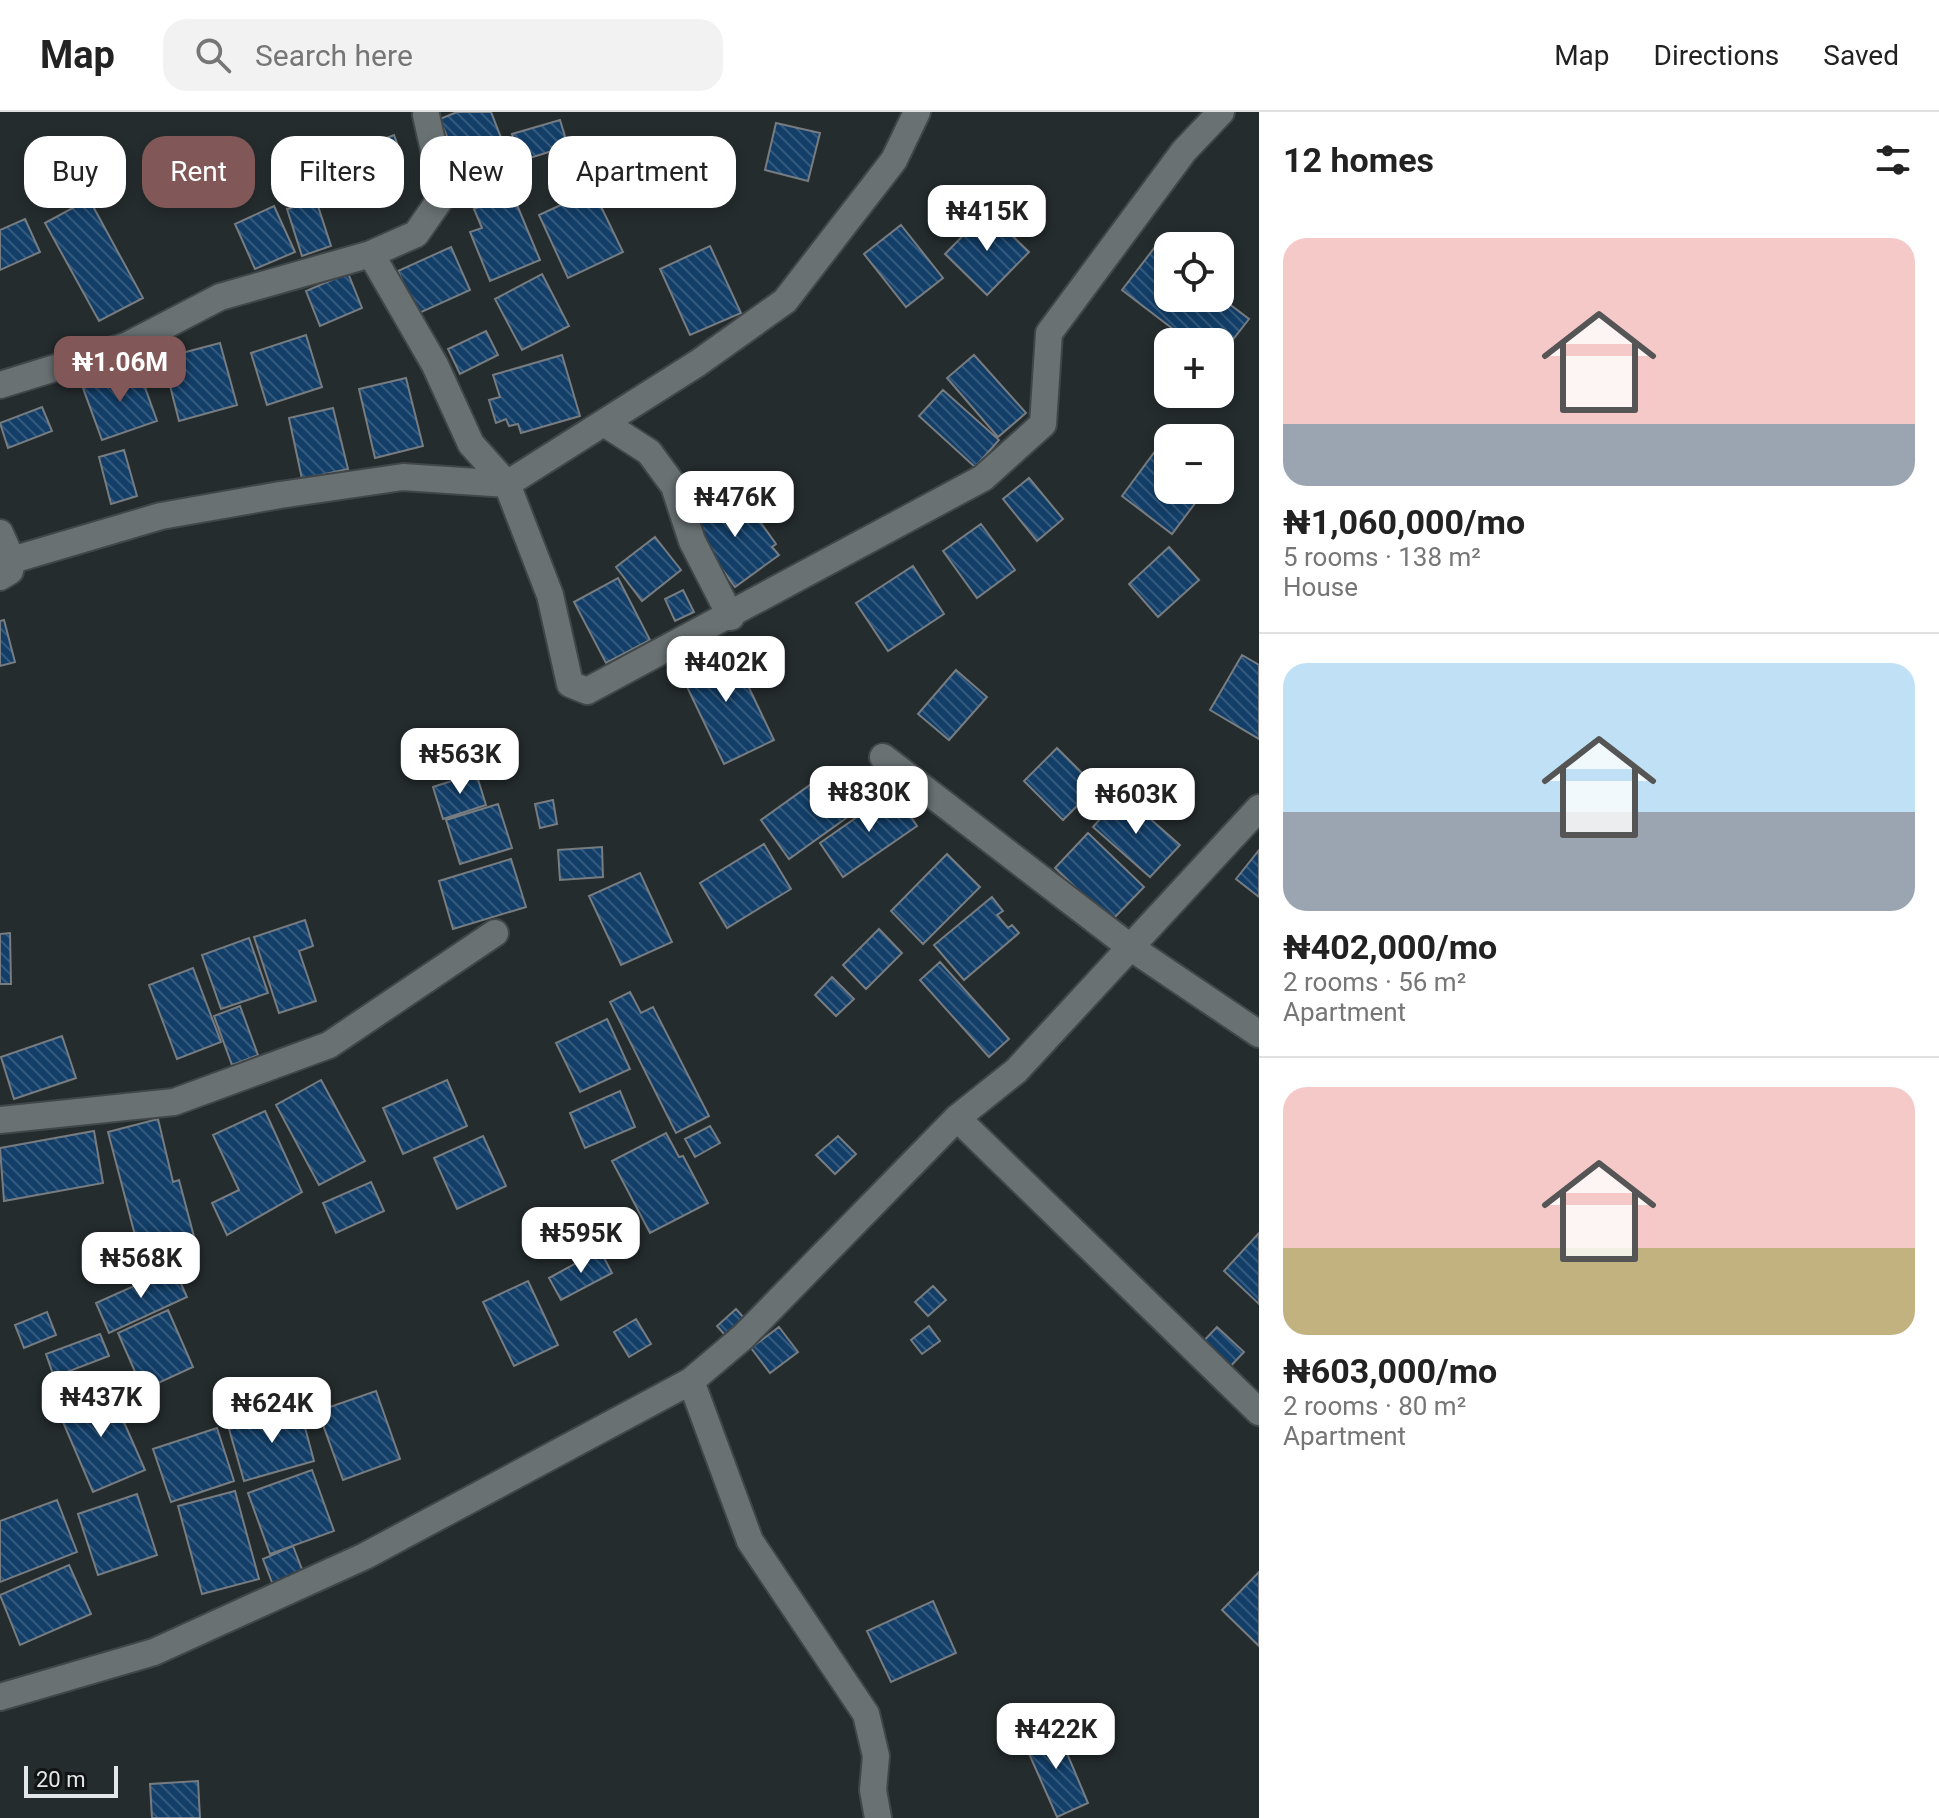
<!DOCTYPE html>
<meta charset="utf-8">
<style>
body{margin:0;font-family:Roboto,sans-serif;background:#f2f2f2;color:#222;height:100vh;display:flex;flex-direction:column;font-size:30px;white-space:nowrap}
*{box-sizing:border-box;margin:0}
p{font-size:26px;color:#767676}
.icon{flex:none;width:44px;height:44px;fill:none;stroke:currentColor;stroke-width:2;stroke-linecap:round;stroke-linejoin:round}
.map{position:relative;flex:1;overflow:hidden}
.sheet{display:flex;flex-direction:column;background:#fff;width:680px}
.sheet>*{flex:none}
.top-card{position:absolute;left:24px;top:24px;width:760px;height:72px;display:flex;gap:16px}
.controls{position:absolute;left:1154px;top:120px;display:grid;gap:16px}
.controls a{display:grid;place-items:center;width:80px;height:80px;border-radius:16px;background:#fff;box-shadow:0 4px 12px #0003;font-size:40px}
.scale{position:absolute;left:24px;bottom:20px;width:94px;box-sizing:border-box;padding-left:8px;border:4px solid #e3e7e9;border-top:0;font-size:22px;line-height:28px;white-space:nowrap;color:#e3e7e9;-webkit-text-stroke:6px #111414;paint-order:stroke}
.price{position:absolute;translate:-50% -68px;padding:0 18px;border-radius:16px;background:#fff;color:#222;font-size:26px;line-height:52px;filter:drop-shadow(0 2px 4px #0008)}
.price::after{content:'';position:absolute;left:50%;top:48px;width:24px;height:18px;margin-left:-12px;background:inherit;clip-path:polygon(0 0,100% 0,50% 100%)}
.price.selected{background:#815857;color:#fff}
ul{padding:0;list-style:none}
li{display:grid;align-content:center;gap:16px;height:424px;padding:0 24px}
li+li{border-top:2px solid #e0e0e0}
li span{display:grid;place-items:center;height:248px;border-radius:24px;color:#555}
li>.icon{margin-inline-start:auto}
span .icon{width:144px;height:144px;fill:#fffc;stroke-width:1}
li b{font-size:34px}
h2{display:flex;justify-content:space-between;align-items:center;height:96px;padding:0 24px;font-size:34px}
.pill{padding:0 28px;border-radius:24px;background:#fff;box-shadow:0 4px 12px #0003;font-size:28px;line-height:72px}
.pill.selected{background:#815857;color:#fff}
header{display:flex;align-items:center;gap:48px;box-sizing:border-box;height:112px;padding:0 40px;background:#fff;border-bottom:2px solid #e0e0e0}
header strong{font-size:38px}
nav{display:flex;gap:44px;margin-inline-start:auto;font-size:28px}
.search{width:560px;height:72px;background:#f2f2f2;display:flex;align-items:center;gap:20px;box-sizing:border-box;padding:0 28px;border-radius:24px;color:#767676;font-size:30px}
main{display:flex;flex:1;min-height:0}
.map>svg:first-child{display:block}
.building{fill:url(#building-back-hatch);stroke:#777c81;stroke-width:2}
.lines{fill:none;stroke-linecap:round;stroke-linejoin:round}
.minor-casing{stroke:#414749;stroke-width:30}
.minor{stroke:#697173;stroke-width:26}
</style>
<header>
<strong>Map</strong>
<div class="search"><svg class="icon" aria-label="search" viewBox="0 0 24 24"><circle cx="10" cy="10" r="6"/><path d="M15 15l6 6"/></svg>Search here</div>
<nav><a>Map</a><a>Directions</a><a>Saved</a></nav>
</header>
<main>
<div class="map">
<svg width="1259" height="1706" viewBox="0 0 1259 1706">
<defs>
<pattern id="building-back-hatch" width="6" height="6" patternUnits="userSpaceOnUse" patternTransform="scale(2)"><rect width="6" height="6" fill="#123e68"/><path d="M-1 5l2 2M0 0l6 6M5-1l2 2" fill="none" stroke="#345a7e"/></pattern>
</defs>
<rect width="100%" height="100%" fill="#252c2e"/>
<path class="building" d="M 457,0 L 491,0 L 507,41 L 461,60 L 440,7 Z
M 560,8 L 568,34 L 520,49 L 512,22 Z
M 776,11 L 820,21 L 808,69 L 765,58 Z
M 394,23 L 402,45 L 348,65 L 341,44 Z
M 593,78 L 623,140 L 568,166 L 539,103 Z
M 512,81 L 540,148 L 490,169 L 470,120 L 482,116 L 474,97 Z
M 89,87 L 143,186 L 99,209 L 45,111 Z
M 316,88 L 331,134 L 302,144 L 287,97 Z
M 274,94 L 295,140 L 255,157 L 235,112 Z
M 987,99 L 1029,140 L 987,183 L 945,142 Z
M 25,107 L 40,140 L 0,158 L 0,118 Z
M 901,113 L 943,166 L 906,195 L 864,142 Z
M 710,134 L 741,201 L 690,223 L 660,157 Z
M 451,135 L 470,178 L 417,202 L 398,159 Z
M 1155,135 L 1168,145 L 1168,186 L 1220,185 L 1249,207 L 1220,244 L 1220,230 L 1190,230 L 1122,178 Z
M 348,161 L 362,196 L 320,214 L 306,179 Z
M 542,162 L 569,214 L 522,238 L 495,187 Z
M 486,219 L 498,243 L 460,262 L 448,237 Z
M 306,223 L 322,275 L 267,293 L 251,241 Z
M 220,231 L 237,293 L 179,309 L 163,246 Z
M 562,243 L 580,304 L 521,321 L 518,312 L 509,314 L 506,307 L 496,311 L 489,288 L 500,285 L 493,263 Z
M 974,243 L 1026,301 L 998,325 L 947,266 Z
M 138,256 L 157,309 L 102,328 L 83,276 Z
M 406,266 L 423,334 L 375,346 L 359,277 Z
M 943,278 L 999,328 L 975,355 L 919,304 Z
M 42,295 L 52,319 L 8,336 L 0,311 Z
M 333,296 L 348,357 L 302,367 L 289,306 Z
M 124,338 L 137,384 L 111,392 L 99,345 Z
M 1156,338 L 1168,347 L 1168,378 L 1205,378 L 1172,422 L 1122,384 Z
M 1029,366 L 1063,407 L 1037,429 L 1003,387 Z
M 732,379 L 749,402 L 753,400 L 776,432 L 772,435 L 779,443 L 735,475 L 689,411 Z
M 981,412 L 1015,458 L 977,486 L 943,439 Z
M 655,425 L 681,458 L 642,489 L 616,455 Z
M 1169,435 L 1199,468 L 1158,505 L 1129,472 Z
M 913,454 L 944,502 L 888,539 L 856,491 Z
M 618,466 L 650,528 L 606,551 L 574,490 Z
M 683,478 L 694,500 L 675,509 L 665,487 Z
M 4,508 L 15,550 L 0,554 L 0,509 Z
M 728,532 L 774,628 L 724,652 L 678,556 Z
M 1242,543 L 1259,553 L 1259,627 L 1210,598 Z
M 956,558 L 987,585 L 949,628 L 918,602 Z
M 1057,636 L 1096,675 L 1063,708 L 1024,669 Z
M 828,660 L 856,699 L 789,747 L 761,708 Z
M 476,661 L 486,693 L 443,707 L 433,675 Z
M 894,679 L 917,714 L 843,765 L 820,731 Z
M 1122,682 L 1180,733 L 1150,765 L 1093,715 Z
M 553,688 L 557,712 L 540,716 L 535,692 Z
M 498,692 L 512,736 L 460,752 L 446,708 Z
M 1088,721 L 1144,775 L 1111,809 L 1055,756 Z
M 764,732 L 791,777 L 727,816 L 700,771 Z
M 602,735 L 603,765 L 560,768 L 558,738 Z
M 1259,738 L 1259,785 L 1236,767 Z
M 947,742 L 980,775 L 923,832 L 891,799 Z
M 511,747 L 526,795 L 453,817 L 439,769 Z
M 640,761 L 672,830 L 621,853 L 589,784 Z
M 992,785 L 1003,799 L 997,803 L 1008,816 L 1012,813 L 1019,821 L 964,868 L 934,833 Z
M 305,808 L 313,834 L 299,839 L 316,889 L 279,901 L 254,825 Z
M 879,817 L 902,841 L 866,877 L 843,853 Z
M 10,821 L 11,872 L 0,872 L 0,822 Z
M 249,826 L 268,881 L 221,897 L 202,843 Z
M 940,850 L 1009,927 L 989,945 L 920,868 Z
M 193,856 L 221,930 L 177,947 L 149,873 Z
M 832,865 L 854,887 L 836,904 L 815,883 Z
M 630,880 L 641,901 L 653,895 L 709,1004 L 676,1021 L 610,890 Z
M 240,894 L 258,943 L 232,953 L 214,904 Z
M 607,907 L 630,957 L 580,980 L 556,931 Z
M 62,924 L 76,966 L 14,987 L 1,945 Z
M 321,968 L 365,1049 L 319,1073 L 276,993 Z
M 447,968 L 467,1014 L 403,1042 L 383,996 Z
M 620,979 L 635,1015 L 585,1036 L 570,1001 Z
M 265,999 L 302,1080 L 227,1123 L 212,1091 L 239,1078 L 213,1023 Z
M 158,1007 L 173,1070 L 179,1068 L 197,1136 L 142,1150 L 108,1020 Z
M 710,1014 L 720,1031 L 695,1045 L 685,1027 Z
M 94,1019 L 103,1071 L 4,1089 L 0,1036 Z
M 666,1021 L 679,1045 L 683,1044 L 708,1091 L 650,1121 L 612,1049 Z
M 483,1024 L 506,1074 L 457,1097 L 434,1046 Z
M 838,1024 L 856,1042 L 835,1062 L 816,1043 Z
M 371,1070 L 384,1099 L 336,1121 L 323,1091 Z
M 1259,1121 L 1259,1192 L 1224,1159 Z
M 600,1138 L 612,1161 L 561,1188 L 549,1166 Z
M 174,1156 L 187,1185 L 109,1221 L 96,1191 Z
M 528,1169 L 558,1233 L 514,1254 L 483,1190 Z
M 933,1174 L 946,1188 L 928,1204 L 915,1190 Z
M 736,1197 L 744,1206 L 725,1223 L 717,1214 Z
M 168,1198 L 193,1255 L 143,1278 L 118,1221 Z
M 47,1200 L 56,1223 L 24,1236 L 15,1213 Z
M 636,1207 L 651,1232 L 629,1245 L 614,1220 Z
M 929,1214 L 940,1229 L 922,1242 L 911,1228 Z
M 779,1215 L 798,1240 L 770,1261 L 751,1236 Z
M 1217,1215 L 1244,1240 L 1224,1261 L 1197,1236 Z
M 100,1222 L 109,1244 L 54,1265 L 46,1242 Z
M 108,1274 L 145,1358 L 93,1380 L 57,1296 Z
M 376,1279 L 400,1347 L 343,1368 L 318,1299 Z
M 300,1297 L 314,1349 L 244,1369 L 229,1317 Z
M 217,1316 L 234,1369 L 171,1390 L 153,1337 Z
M 312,1358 L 334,1419 L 270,1442 L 248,1381 Z
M 235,1379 L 259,1467 L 202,1482 L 178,1394 Z
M 137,1382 L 157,1443 L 98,1463 L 78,1402 Z
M 57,1388 L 77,1440 L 0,1470 L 0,1409 Z
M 293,1434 L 303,1460 L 273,1473 L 263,1447 Z
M 69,1453 L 91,1502 L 20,1533 L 0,1483 Z
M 1259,1460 L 1259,1534 L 1222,1498 Z
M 933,1489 L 956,1541 L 891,1570 L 867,1519 Z
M 1055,1613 L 1088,1691 L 1057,1705 L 1023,1628 Z
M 198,1669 L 200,1706 L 152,1706 L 150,1672 Z"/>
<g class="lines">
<g class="minor-casing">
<path id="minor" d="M 371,142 L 435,253 L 471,332 L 507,372 L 550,483 L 570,572 L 587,579 L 983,366 L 1043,312 L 1049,221 L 1184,39 L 1221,0
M 0,273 L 126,234 L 220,185 L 371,142 L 416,122 L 444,82 L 426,3
M 604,311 L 649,340 L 674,374 L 692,429 L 731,505
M 0,421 L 12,448 L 10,459 L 0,465
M 12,448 L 161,404 L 280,383 L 403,365 L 507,372 L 698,251 L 785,189 L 894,48 L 917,0
M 883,645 L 1130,835 L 1259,922
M 957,1006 L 1259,1300
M 0,1008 L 174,990 L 329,933 L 495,821
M 691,1269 L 750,1429 L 866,1602 L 876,1644 L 873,1678 L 878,1706
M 0,1585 L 154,1540 L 365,1444 L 691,1269 L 743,1225 L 957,1006 L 1016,959 L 1259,696"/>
</g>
<use href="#minor" class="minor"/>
</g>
</svg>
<div class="controls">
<a><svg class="icon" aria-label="locate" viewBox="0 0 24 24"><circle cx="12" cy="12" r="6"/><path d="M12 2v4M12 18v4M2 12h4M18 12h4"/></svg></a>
<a>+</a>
<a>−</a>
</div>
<div class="scale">20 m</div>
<b class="price" style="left:987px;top:141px">₦415K</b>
<b class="price selected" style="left:120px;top:292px">₦1.06M</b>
<b class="price" style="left:735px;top:427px">₦476K</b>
<b class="price" style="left:726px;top:592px">₦402K</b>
<b class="price" style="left:460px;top:684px">₦563K</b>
<b class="price" style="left:869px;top:722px">₦830K</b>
<b class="price" style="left:1136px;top:724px">₦603K</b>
<b class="price" style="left:581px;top:1163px">₦595K</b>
<b class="price" style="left:141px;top:1188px">₦568K</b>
<b class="price" style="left:101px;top:1327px">₦437K</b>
<b class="price" style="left:272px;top:1333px">₦624K</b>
<b class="price" style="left:1056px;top:1659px">₦422K</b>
<div class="top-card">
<a class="pill">Buy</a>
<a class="pill selected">Rent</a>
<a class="pill">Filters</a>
<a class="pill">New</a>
<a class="pill">Apartment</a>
</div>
</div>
<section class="sheet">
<h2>12 homes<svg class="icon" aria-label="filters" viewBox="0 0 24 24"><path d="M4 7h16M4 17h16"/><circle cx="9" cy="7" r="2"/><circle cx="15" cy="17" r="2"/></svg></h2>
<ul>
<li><span style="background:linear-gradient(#f6c9c9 75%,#9aa5b1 0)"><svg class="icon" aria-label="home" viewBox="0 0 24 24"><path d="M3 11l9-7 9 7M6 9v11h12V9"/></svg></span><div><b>₦1,060,000/mo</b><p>5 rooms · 138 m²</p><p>House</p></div></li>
<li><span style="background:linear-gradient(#bfe0f5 60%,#9aa5b1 0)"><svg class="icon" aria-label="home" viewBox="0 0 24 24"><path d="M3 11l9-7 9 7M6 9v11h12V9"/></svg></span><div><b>₦402,000/mo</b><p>2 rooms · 56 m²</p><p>Apartment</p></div></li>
<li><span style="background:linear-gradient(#f6c9c9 65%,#c2b280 0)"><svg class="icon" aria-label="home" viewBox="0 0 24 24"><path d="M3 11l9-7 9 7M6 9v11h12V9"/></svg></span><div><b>₦603,000/mo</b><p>2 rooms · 80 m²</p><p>Apartment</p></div></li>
</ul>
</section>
</main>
